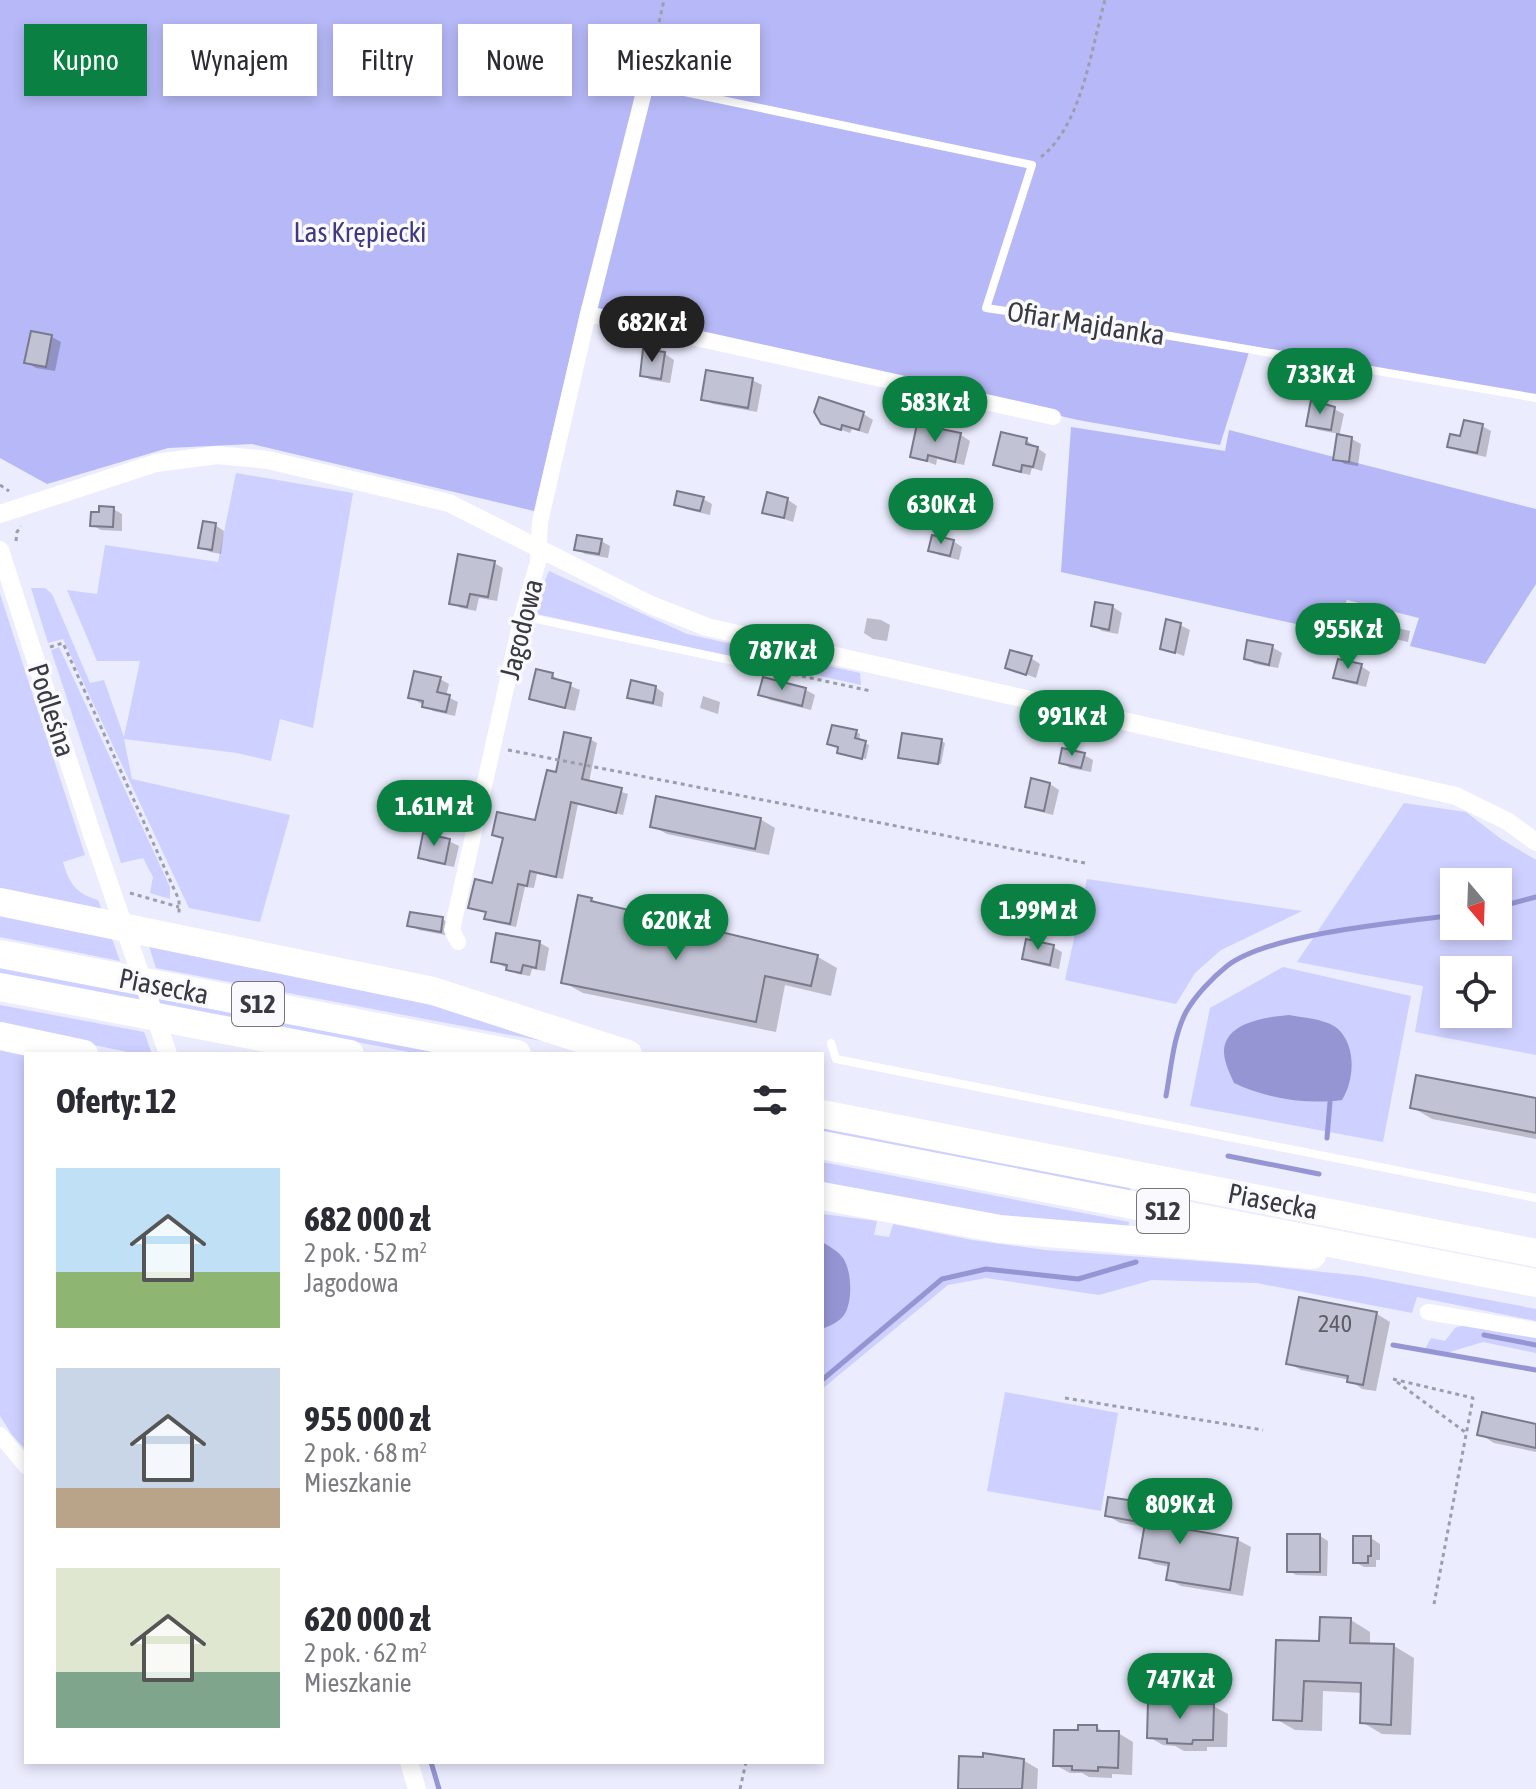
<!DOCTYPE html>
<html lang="pl">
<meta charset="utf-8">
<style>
body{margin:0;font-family:"Asap Condensed",sans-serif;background:#f2f2f3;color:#2b2b33;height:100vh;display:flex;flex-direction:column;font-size:30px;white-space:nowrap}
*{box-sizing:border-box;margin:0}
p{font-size:26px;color:#7c7c81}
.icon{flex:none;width:44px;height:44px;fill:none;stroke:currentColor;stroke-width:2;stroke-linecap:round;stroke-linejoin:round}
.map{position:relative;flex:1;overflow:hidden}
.sheet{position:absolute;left:24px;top:1052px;width:800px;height:712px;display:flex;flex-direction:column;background:#fff;border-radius:0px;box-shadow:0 4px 12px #0003}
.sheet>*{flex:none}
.hud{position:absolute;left:24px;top:24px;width:800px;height:72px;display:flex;gap:16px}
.needle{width:52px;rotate:161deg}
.buttons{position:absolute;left:1440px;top:868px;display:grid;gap:16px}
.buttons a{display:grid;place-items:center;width:72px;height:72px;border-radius:0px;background:#fff;box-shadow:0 4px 12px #0003;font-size:40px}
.price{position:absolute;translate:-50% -68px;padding:0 18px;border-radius:28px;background:#0b8043;color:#fff;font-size:26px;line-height:52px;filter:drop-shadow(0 2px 4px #0008)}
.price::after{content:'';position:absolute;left:50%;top:48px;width:24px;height:18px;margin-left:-12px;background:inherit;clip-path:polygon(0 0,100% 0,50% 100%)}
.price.on{background:#222;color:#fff}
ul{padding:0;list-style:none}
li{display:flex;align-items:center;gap:24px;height:200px;padding:0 32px}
li span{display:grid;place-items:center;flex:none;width:224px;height:160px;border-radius:0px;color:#555}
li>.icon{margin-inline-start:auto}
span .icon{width:96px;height:96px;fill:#fffc;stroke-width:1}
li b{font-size:34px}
h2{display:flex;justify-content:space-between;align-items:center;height:96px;padding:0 32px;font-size:34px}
.tag{padding:0 28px;border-radius:0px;background:#fff;box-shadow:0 4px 12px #0003;font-size:28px;line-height:72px}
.tag.on{background:#0b8043;color:#fff}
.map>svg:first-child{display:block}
.green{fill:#ced0ff;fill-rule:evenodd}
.forest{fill:#b6b8f7}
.water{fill:#9595d3}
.shadow{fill:#0003}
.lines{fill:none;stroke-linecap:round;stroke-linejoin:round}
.stream{stroke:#9595d3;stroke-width:5}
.building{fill:#c1c2d4;stroke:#797a8b;stroke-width:2}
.path{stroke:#9d9eab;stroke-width:3;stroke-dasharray:4 4;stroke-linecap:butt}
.service{stroke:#fff;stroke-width:8}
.minor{stroke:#fff;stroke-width:16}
.tertiary{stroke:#fff;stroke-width:18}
.motorway{stroke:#fff;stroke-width:28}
.labels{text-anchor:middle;stroke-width:7;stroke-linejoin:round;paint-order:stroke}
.number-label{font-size:24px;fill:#5c5d66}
.shield{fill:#fafafe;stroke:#74747a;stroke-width:2}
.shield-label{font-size:26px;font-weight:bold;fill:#3a3b42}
.park-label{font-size:28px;fill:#403a84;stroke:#fafafe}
.street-label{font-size:28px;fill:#3a3b42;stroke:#fafafe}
</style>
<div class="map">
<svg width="1536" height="1789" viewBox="0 0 1536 1789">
<rect width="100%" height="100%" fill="#ebecfe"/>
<path class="green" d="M 236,473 L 353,493 L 313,728 L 280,719 L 271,761 L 237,753 L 124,739 L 132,779 L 290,815 L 260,922 L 189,908 L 63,639 L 48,643 L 31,588 L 45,588 L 52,594 L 90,683 L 104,680 L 124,737 L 140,661 L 97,661 L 67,590 L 97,594 L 105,545 L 218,562 Z
M 549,571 L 687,634 L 860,673 L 861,685 L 532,613 Z
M 0,594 L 85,855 L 63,862 C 69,884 77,894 98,900 L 103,913 L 0,891 Z
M 59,647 L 170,887 L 170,899 L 150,893 L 153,877 L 143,858 L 121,863 L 51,650 Z
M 1404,803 L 1466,812 L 1501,839 L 1536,860 L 1536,1055 L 1415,1032 L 1423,986 L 1297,962 ZM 1454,882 L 1498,882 L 1498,926 L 1454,926 ZM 1454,970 L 1498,970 L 1498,1014 L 1454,1014 Z
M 1087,879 L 1302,911 L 1221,950 L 1195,973 L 1176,1004 L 1065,980 Z
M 0,912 L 111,936 L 120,961 L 0,937 Z
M 148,943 L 414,997 L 542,1041 L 156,968 Z
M 0,966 L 462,1054 L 420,1054 L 0,974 Z
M 1283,967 L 1411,996 L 1383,1142 L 1190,1106 L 1210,1008 Z
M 0,1005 L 144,1032 L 152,1054 L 137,1054 L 0,1025 Z
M 0,1046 L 26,1054 L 26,1450 L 12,1435 L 0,1416 Z
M 822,1125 L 1131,1185 L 1130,1192 L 822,1132 Z
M 822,1162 L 1129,1222 L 1128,1230 L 1013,1218 L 822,1185 Z
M 822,1214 L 877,1221 L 874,1235 L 889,1237 L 893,1224 L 972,1240 L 1045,1250 L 1256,1265 L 1362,1276 L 1536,1309 L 1536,1321 L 1417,1297 L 1412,1313 L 1257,1283 L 1152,1280 L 1099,1295 L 986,1278 L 948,1285 L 822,1389 Z
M 1466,1324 L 1536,1337 L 1536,1353 L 1483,1342 L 1440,1355 L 1424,1351 L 1431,1338 L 1445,1341 L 1455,1328 Z
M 1005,1392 L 1118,1413 L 1101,1511 L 987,1491 Z"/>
<path class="forest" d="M 0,0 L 1536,0 L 1536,395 L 1250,349 L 1220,445 L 1078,420 L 582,305 L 534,511 L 252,444 L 168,448 L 47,484 L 0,458 Z
M 1071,427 L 1225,451 L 1229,430 L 1536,509 L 1536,584 L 1485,664 L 1410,646 L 1419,618 L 1347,600 L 1332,632 L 1061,572 Z"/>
<path class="water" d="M 1289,1015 C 1304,1018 1327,1019 1338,1029 C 1357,1047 1354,1081 1342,1100 C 1307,1105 1265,1098 1234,1083 C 1230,1074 1224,1062 1224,1052 C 1224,1022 1267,1017 1289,1015 Z
M 822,1242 C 829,1246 838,1251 843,1258 C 852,1271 853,1302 844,1315 C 839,1322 830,1326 822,1329 Z"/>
<path class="shadow" d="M 52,337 L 61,342 L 55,371 L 36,368 L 26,362 Z
M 665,354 L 674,360 L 670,383 L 651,380 L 642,375 Z
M 752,380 L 762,385 L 757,412 L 713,404 L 703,399 Z
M 856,409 L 873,420 L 868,434 L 852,429 L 850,433 L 823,423 Z
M 1334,409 L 1344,414 L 1339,437 L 1352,439 L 1361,444 L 1358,466 L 1345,464 L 1336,459 L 1339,434 L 1318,430 L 1308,425 Z
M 919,426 L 961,435 L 970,441 L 964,465 L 937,459 L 936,465 L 912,456 Z
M 1482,426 L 1491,431 L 1486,457 L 1459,451 L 1450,446 Z
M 1026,440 L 1046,454 L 1042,471 L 1032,468 L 1030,475 L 1004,469 L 995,464 Z
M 703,499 L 712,504 L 710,515 L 685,509 L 676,504 Z
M 788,500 L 797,506 L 793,522 L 764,512 Z
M 113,509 L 122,514 L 122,531 L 101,530 L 92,525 Z
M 215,525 L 224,531 L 221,554 L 210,552 L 201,547 Z
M 601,541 L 610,546 L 608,558 L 585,554 L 576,549 Z
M 953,541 L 962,547 L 959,560 L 939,555 L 930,550 Z
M 494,563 L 503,568 L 497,601 L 479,598 L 476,611 L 461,608 L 452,603 Z
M 1097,604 L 1113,607 L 1122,613 L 1118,634 L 1102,631 L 1093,625 Z
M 867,618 L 881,620 L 890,625 L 887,641 L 873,639 L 864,633 Z
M 1180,625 L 1190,630 L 1184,656 L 1162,648 Z
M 1389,626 L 1410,631 L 1408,642 L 1387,637 Z
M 1272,647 L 1282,653 L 1278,668 L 1255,664 L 1246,658 Z
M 1031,658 L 1040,664 L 1036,678 L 1007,667 Z
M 1361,666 L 1370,672 L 1366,687 L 1345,682 L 1336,677 Z
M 552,675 L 561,682 L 580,690 L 575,711 L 540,703 L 531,698 Z
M 440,679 L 449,684 L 446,696 L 458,702 L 455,716 L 433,711 L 410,697 Z
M 764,679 L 806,690 L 815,695 L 811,710 L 770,700 L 761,694 Z
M 655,687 L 664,693 L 662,707 L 639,702 L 629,697 Z
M 703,696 L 720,702 L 718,714 L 700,708 Z
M 856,732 L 860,734 L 859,741 L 869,745 L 866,759 L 843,754 Z
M 590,739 L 597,743 L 589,782 L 628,794 L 623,815 L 578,804 L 563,879 L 537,874 L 534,888 L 525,887 L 516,927 L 493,922 L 486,918 L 488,913 L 471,907 L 494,886 L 504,839 L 494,834 L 537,823 L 557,775 Z
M 941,741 L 945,743 L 941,764 L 904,759 Z
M 1084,755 L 1093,760 L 1091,772 L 1070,768 L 1061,762 Z
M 1050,784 L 1059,790 L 1053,815 L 1037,811 L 1027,806 Z
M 760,819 L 775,828 L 769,855 L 667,834 L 652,826 Z
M 449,841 L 459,846 L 454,867 L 429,862 L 420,857 Z
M 1063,895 L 1072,901 L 1070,912 L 1041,905 L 1031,900 Z
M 591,899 L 601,905 L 818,957 L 837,968 L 831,996 L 785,985 L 776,1032 L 583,993 L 563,982 Z
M 442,919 L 452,925 L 450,936 L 419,930 L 410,925 Z
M 540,943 L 549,948 L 545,971 L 532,969 L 530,976 L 518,974 L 493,961 Z
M 1053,947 L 1062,952 L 1059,969 L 1033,963 L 1024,958 Z
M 1536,1100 L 1536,1139 L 1432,1119 L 1412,1107 Z
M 1377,1314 L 1390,1322 L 1376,1391 L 1362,1389 L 1350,1380 L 1301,1370 L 1288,1363 Z
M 1536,1426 L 1536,1452 L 1494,1443 L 1480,1434 Z
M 1169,1508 L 1182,1516 L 1179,1531 L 1238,1540 L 1251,1547 L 1243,1596 L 1181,1586 L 1168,1579 L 1170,1567 L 1155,1564 L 1142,1557 L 1147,1527 L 1120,1523 L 1107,1515 Z
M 1320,1536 L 1328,1541 L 1327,1576 L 1296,1575 L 1289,1571 Z
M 1371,1538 L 1380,1544 L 1380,1560 L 1376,1560 L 1376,1567 L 1364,1567 L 1355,1562 Z
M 1351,1620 L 1370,1632 L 1370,1645 L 1394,1646 L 1414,1658 L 1411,1735 L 1382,1734 L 1362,1722 L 1363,1693 L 1323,1691 L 1322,1731 L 1295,1730 L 1276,1719 L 1321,1644 Z
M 1190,1700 L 1199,1705 L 1213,1706 L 1228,1714 L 1227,1747 L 1207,1747 L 1207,1751 L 1184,1751 L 1175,1746 L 1163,1745 L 1149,1737 L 1174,1704 Z
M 1096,1727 L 1106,1733 L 1118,1733 L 1133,1742 L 1132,1775 L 1112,1774 L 1112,1778 L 1089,1777 L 1082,1773 L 1070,1773 L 1055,1765 L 1080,1732 Z
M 1023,1760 L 1038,1769 L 1037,1789 L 960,1789 Z"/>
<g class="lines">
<path class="stream" d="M 1498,907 L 1536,897
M 1166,1096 C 1171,1069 1173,1037 1186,1012 C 1195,996 1212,978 1227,966 C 1270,933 1398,923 1454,915
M 1327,1138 L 1330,1102
M 1228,1156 L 1319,1174
M 1484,1335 L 1536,1345
M 1393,1345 L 1536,1370
M 822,1380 L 942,1279 L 986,1269 L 1078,1279 L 1136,1262
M 431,1762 L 439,1789"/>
</g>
<path class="building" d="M 31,331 L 52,335 L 46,367 L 24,363 Z
M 643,349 L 665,352 L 661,379 L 640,376 Z
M 706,370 L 753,378 L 748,408 L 701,400 Z
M 819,397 L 864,412 L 859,430 L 842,425 L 841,430 L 821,424 L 814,412 Z
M 1311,400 L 1335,407 L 1331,430 L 1306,426 Z
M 1464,420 L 1483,424 L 1477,453 L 1447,447 L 1450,434 L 1460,436 Z
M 917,424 L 961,433 L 955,462 L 928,455 L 927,461 L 910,457 Z
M 1001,432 L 1027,438 L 1026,444 L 1038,447 L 1033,467 L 1022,465 L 1021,472 L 993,465 Z
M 1337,434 L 1352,437 L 1349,462 L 1333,460 Z
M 677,491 L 704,497 L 700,511 L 674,505 Z
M 767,492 L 788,498 L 784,518 L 762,513 Z
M 99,506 L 114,507 L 113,527 L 90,526 L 91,512 L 99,512 Z
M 203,521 L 216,523 L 212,550 L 198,548 Z
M 577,535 L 602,539 L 599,554 L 574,550 Z
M 932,535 L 954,540 L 950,556 L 928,551 Z
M 458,554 L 495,561 L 488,597 L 470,594 L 467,607 L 449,604 Z
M 1095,602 L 1113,605 L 1109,630 L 1091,626 Z
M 1166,619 L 1181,623 L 1175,653 L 1160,649 Z
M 1247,640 L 1273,645 L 1269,665 L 1244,659 Z
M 1010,650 L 1032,656 L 1026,675 L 1005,668 Z
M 1338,659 L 1362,664 L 1357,683 L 1333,678 Z
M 536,669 L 553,673 L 552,678 L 571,683 L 565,708 L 529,699 Z
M 414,671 L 441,677 L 437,692 L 450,695 L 446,712 L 422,707 L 423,701 L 408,698 Z
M 763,677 L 806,688 L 802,706 L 758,695 Z
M 631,680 L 656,686 L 653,703 L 627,698 Z
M 832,725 L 857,730 L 855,738 L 866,741 L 862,759 L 837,753 L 838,747 L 827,744 Z
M 564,732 L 591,738 L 582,779 L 622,788 L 616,813 L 571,802 L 556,877 L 530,871 L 527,886 L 518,884 L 510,924 L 484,919 L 486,912 L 468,908 L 475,879 L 492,883 L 503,838 L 492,835 L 497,812 L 535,820 L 547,770 L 556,772 Z
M 902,733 L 942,739 L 938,764 L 898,758 Z
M 1062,748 L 1085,753 L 1081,768 L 1059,763 Z
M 1031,778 L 1050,783 L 1044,811 L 1025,807 Z
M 656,796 L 761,818 L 755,849 L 650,827 Z
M 423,833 L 450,839 L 445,864 L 418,858 Z
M 1032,886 L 1064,893 L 1060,908 L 1029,901 Z
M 578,895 L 592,898 L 591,901 L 818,955 L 811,986 L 765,976 L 756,1022 L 561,983 Z
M 410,912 L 443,917 L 441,932 L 407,926 Z
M 496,933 L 540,941 L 536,968 L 523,965 L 521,973 L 506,970 L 507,965 L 491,962 Z
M 1026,939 L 1054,945 L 1050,965 L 1022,959 Z
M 1416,1075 L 1536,1098 L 1536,1133 L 1410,1108 Z
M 1299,1297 L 1377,1312 L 1363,1385 L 1347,1382 L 1348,1376 L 1286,1364 Z
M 1482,1412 L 1536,1424 L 1536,1448 L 1477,1435 Z
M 1108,1497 L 1169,1506 L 1166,1526 L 1238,1538 L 1230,1590 L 1166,1580 L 1169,1563 L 1139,1558 L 1145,1523 L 1105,1516 Z
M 1287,1534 L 1320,1534 L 1320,1572 L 1287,1572 Z
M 1353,1536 L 1371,1536 L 1371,1556 L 1368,1556 L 1368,1563 L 1353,1563 Z
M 1320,1617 L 1351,1618 L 1350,1643 L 1394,1644 L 1391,1725 L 1360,1723 L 1361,1683 L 1304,1681 L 1302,1721 L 1273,1720 L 1276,1640 L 1319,1641 Z
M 1172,1698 L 1191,1698 L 1190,1703 L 1214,1704 L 1213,1740 L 1193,1740 L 1192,1744 L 1167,1743 L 1167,1739 L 1147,1738 L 1148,1702 L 1172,1702 Z
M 1078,1725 L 1097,1725 L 1097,1731 L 1119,1731 L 1118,1768 L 1098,1767 L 1098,1771 L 1072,1770 L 1072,1766 L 1053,1766 L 1054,1730 L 1078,1730 Z
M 983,1753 L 1024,1759 L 1022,1789 L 958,1789 L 959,1756 L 983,1757 Z"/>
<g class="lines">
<path class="path" d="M 649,69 L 664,0
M 1041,157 C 1082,125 1091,49 1105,0
M 0,485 L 9,491
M 16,541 L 17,532 L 21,526
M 50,647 L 63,643 L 179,900 L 179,916
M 755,666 L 871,691
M 508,750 L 1085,863
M 130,893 L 179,907
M 1393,1379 L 1473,1398 L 1434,1604
M 1397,1382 L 1465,1432
M 1065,1398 L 1263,1430
M 740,1789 L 746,1762"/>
<path class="service" d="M 646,84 L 1032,165 L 986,308 L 1129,329 L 1536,398
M 522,616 L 744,663
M 831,1043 L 836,1059 L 1536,1198"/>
<path class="minor" d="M 588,314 L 646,84
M 458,942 L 452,930 L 522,616 L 538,562 L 540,522 L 588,314 L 1053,417
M 1428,1312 L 1536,1330
M 0,1435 L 26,1466"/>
<path class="tertiary" d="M 0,514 L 156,463 L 217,455 L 268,460 L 449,503 L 651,605 L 707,627 L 1456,796 L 1507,821 L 1536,842
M 0,550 L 92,834 L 168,1054
M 409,1762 L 417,1789"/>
<path class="motorway" d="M 0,902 L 433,991 L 628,1054
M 0,954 L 517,1054
M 0,987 L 350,1054
M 0,1036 L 84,1054
M 822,1114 L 1536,1253
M 822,1145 L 1536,1283
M 822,1196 L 1000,1229 L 1312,1255"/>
</g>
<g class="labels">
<g class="number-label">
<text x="1335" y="1332">240</text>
</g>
<g class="shield">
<rect x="232" y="982" width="52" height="44" rx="6"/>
<rect x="1137" y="1189" width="52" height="44" rx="6"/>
</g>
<g class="shield-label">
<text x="258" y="1013">S12</text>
<text x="1163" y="1220">S12</text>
</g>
<g class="park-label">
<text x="360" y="242">Las Krępiecki</text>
</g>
<g class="street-label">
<text transform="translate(1086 323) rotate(9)" y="10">Ofiar Majdanka</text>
<text transform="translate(521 629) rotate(-76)" y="10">Jagodowa</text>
<text transform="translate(52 710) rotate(72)" y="10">Podleśna</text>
<text transform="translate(164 986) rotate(11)" y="10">Piasecka</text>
<text transform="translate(1273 1201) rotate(11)" y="10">Piasecka</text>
</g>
</g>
</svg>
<div class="buttons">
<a><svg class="needle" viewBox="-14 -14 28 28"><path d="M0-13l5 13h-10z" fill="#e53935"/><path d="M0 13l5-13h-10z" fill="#7c7c81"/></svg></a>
<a><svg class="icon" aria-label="locate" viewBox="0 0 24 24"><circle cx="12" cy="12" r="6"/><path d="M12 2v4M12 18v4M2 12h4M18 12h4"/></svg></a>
</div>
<b class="price on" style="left:652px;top:364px">682K zł</b>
<b class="price" style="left:1320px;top:416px">733K zł</b>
<b class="price" style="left:935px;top:444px">583K zł</b>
<b class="price" style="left:941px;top:546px">630K zł</b>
<b class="price" style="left:1348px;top:671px">955K zł</b>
<b class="price" style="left:782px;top:692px">787K zł</b>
<b class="price" style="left:1072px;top:758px">991K zł</b>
<b class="price" style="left:434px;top:848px">1.61M zł</b>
<b class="price" style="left:1038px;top:952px">1.99M zł</b>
<b class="price" style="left:676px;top:962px">620K zł</b>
<b class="price" style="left:1180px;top:1546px">809K zł</b>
<b class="price" style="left:1180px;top:1721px">747K zł</b>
<div class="hud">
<a class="tag on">Kupno</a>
<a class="tag">Wynajem</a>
<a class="tag">Filtry</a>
<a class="tag">Nowe</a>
<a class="tag">Mieszkanie</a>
</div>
<section class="sheet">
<h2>Oferty: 12<svg class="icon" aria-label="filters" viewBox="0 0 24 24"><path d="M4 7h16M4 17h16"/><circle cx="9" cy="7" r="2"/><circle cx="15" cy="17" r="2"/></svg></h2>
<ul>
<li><span style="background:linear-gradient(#bfe0f5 65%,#8fb573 0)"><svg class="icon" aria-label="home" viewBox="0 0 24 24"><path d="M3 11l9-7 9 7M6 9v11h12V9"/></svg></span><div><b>682 000 zł</b><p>2 pok. · 52 m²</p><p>Jagodowa</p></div></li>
<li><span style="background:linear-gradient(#c9d6e8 75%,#b9a48a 0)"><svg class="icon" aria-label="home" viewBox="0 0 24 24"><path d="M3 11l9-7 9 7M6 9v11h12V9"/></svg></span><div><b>955 000 zł</b><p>2 pok. · 68 m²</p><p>Mieszkanie</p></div></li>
<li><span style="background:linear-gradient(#dfe7d0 65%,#7fa58c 0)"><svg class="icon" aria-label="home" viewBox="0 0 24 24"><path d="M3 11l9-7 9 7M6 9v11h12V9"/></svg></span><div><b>620 000 zł</b><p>2 pok. · 62 m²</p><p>Mieszkanie</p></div></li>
</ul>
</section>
</div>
